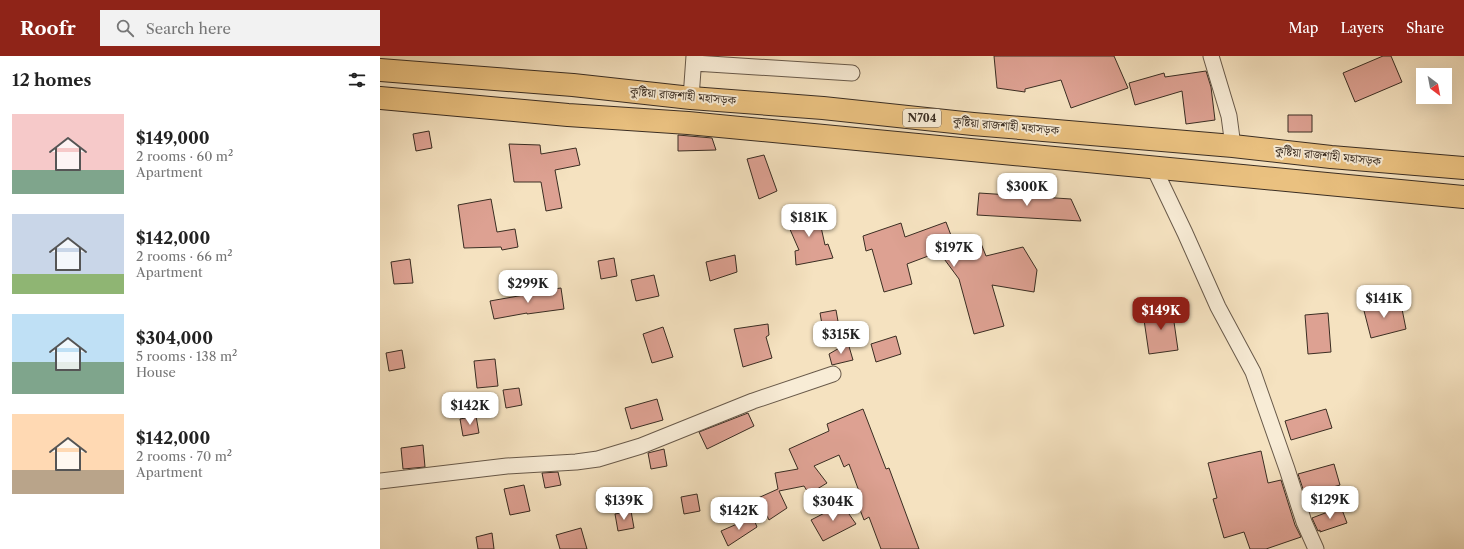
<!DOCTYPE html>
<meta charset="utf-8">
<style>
body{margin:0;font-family:"Libre Caslon Text","Noto Serif Bengali",serif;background:#f2f2f2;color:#222;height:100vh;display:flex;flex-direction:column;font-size:15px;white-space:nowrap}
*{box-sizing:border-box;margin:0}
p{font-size:13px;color:#767676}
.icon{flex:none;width:22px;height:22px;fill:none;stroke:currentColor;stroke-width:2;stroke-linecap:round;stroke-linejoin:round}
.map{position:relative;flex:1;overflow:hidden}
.panel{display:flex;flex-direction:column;background:#fff;width:380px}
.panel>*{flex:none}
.needle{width:26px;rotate:148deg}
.controls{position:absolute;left:1036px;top:12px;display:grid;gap:8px}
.controls a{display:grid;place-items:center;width:36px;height:36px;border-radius:0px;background:#fff;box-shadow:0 4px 16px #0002;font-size:20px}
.price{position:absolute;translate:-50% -34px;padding:0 9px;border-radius:8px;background:#fff;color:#222;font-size:13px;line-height:26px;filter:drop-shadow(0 1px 2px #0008)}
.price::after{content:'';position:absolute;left:50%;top:24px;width:12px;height:9px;margin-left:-6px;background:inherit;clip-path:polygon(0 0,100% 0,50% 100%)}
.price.on{background:#8f2418;color:#fff}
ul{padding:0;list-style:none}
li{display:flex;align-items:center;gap:12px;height:100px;padding:0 12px}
li span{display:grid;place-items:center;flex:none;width:112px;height:80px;border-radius:0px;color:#555}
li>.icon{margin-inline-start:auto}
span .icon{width:48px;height:48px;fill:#fffc;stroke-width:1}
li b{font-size:17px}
h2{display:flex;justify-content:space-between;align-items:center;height:48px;padding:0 12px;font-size:17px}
header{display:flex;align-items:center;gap:24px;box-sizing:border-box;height:56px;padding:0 20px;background:#8f2418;color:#fff}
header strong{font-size:19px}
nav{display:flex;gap:22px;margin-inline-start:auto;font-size:14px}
.search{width:280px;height:36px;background:#f2f2f2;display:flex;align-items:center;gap:10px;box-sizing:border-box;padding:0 14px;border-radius:0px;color:#767676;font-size:15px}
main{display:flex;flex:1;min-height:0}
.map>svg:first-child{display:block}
.building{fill:#dda192;stroke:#3a2d22}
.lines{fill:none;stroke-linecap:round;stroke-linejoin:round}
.street-casing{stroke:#695a4a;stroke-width:17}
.highway-casing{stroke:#3a2d22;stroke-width:24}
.street{stroke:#f8ecd6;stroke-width:15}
.highway{stroke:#eac180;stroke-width:22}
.labels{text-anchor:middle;stroke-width:4;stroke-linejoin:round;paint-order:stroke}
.shield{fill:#f8ecd6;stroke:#736658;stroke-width:1}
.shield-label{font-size:11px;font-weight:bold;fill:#3a2d22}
.street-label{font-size:12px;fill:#3a2d22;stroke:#f8ecd6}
</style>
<header>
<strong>Roofr</strong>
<div class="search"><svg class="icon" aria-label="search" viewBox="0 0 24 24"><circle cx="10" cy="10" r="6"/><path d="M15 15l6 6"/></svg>Search here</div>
<nav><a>Map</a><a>Layers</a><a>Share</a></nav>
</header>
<main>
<section class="panel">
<h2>12 homes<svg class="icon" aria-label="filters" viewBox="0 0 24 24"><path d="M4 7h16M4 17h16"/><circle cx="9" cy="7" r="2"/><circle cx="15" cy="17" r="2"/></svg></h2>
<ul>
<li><span style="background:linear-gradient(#f6c9c9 70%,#7fa58c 0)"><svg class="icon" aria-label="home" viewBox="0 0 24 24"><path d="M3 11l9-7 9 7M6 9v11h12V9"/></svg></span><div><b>$149,000</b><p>2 rooms · 60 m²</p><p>Apartment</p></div></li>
<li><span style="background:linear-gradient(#c9d6e8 75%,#8fb573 0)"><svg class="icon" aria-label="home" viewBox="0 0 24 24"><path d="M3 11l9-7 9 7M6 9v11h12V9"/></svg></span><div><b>$142,000</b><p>2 rooms · 66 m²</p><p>Apartment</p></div></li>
<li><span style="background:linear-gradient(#bfe0f5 60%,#7fa58c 0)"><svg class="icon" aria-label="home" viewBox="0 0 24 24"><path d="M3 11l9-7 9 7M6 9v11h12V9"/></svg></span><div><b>$304,000</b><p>5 rooms · 138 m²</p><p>House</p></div></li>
<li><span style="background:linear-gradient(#ffd9b3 70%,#b9a48a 0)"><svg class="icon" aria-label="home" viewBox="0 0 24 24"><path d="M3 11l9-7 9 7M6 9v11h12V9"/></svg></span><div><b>$142,000</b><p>2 rooms · 70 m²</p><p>Apartment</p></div></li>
</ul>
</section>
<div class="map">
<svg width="1084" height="493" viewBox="0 0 1084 493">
<rect width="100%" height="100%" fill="#f5e2c0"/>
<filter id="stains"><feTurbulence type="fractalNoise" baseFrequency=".005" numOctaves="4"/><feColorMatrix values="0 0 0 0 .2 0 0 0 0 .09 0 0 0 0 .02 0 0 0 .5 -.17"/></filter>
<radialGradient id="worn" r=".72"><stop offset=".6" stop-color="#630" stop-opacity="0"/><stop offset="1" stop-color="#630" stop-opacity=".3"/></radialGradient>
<path class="building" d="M 614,0 L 734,0 L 748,32 L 691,52 L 681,24 L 645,33 L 645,36 L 617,32 Z
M 1003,0 L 1011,0 L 1022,26 L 975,46 L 963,17 Z
M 826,15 L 831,31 L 835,64 L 806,68 L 802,35 L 755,49 L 749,27 L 784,17 L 785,21 Z
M 908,59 L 932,59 L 932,76 L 908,76 Z
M 49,75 L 52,92 L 36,95 L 33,78 Z
M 298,79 L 332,82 L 336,94 L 298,95 Z
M 129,88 L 160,89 L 161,98 L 196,92 L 200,109 L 175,114 L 182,152 L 166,155 L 161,126 L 134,126 Z
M 384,99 L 397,135 L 379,143 L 367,103 Z
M 599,137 L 691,143 L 701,165 L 597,159 Z
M 111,143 L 117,176 L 135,173 L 138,191 L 122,194 L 121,191 L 84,192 L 78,149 Z
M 437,153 L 445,189 L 448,188 L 453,202 L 416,209 L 415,195 L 419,194 L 405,162 Z
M 566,166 L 575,190 L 600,185 L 606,200 L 643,191 L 657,214 L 654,236 L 612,229 L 624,270 L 594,278 L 579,223 L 559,196 L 527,208 L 532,228 L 504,236 L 492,193 L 486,195 L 483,180 L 521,167 L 525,181 Z
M 355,199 L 357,216 L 330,225 L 326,206 Z
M 234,202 L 237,220 L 221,223 L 218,205 Z
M 30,203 L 33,227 L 14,228 L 11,206 Z
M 274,219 L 279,240 L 256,245 L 251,224 Z
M 181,232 L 184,253 L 147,258 L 147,257 L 114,263 L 110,245 L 144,239 L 144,237 Z
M 982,247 L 1021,248 L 1026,273 L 991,282 Z
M 792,252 L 798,294 L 769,298 L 763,257 Z
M 456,254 L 459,271 L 443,274 L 440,257 Z
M 948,257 L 951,296 L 928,298 L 925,259 Z
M 388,268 L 389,279 L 386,281 L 392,302 L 363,311 L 354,273 Z
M 283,271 L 293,301 L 272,307 L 263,278 Z
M 516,280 L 521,298 L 496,306 L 491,288 Z
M 468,287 L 473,304 L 452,309 L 449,298 Z
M 22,294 L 25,312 L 9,315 L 6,297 Z
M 115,303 L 118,330 L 97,332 L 94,305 Z
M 139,332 L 142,349 L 126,352 L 123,334 Z
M 277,343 L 283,364 L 251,373 L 245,352 Z
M 483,353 L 506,413 L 509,412 L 539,493 L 501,493 L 489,461 L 484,464 L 475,441 L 480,438 L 469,408 L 464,411 L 459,399 L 434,410 L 447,427 L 429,438 L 424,430 L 399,435 L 407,452 L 389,464 L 378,442 L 398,433 L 395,417 L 418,413 L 409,393 L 449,375 L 447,368 Z
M 946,353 L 952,372 L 911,384 L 905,365 Z
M 368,357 L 374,370 L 327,393 L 319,376 Z
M 96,360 L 99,377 L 83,380 L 80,363 Z
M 43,389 L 45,411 L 23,413 L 21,392 Z
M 284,393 L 287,410 L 271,413 L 268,397 Z
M 881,395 L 888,427 L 901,424 L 915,469 L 921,481 L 886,493 L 870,493 L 864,476 L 844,482 L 833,443 L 837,442 L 828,407 Z
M 954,408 L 960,429 L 925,439 L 918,418 Z
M 178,416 L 181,429 L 165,432 L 162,417 Z
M 144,429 L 150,455 L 130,459 L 124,433 Z
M 317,438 L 320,455 L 304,458 L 301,441 Z
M 462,448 L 476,468 L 443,485 L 431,464 Z
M 961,451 L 967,467 L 940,476 L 940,474 L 938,475 L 932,462 Z
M 251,455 L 254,472 L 238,475 L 235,458 Z
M 373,461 L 377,471 L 348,490 L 341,475 Z
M 201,472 L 207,493 L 180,493 L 176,479 Z
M 112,477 L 114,493 L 98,493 L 96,481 Z"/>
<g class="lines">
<g class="street-casing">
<path id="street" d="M 831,0 L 849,60 L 853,90
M 314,7 L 472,17
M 311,42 L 314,0
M 773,110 L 805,177 L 838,251 L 873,316 L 907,413 L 924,466 L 936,493
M 0,425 L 127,410 L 196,406 L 218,403 L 261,390 L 373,345 L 453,318"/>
</g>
<g class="highway-casing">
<path id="highway" d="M 0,14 L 193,29 L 311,42 L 443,52 L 593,68 L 853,90 L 951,101 L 1084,112
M 0,42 L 188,59 L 308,67 L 1084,141"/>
</g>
<use href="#street" class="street"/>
<use href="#highway" class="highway"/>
</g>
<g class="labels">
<rect class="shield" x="523" y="53" width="38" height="18" rx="3"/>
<g class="shield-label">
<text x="542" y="66">N704</text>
</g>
<g class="street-label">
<text transform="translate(303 40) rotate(5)" y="4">কুষ্টিয়া রাজশাহী মহাসড়ক</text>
<text transform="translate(626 70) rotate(5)" y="4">কুষ্টিয়া রাজশাহী মহাসড়ক</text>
<text transform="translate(948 100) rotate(6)" y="4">কুষ্টিয়া রাজশাহী মহাসড়ক</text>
</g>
</g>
<rect width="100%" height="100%" filter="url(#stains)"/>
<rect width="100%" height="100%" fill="url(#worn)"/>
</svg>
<div class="controls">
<a><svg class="needle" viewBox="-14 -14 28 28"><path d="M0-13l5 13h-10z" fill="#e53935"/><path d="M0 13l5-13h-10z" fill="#767676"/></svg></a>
</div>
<b class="price" style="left:647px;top:151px">$300K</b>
<b class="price" style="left:429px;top:182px">$181K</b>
<b class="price" style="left:574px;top:212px">$197K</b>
<b class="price" style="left:148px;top:248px">$299K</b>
<b class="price" style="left:1004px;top:263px">$141K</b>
<b class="price on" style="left:781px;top:275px">$149K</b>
<b class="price" style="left:461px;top:299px">$315K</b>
<b class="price" style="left:90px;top:370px">$142K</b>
<b class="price" style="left:950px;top:464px">$129K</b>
<b class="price" style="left:244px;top:465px">$139K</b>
<b class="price" style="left:453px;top:466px">$304K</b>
<b class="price" style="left:359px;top:475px">$142K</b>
</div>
</main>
